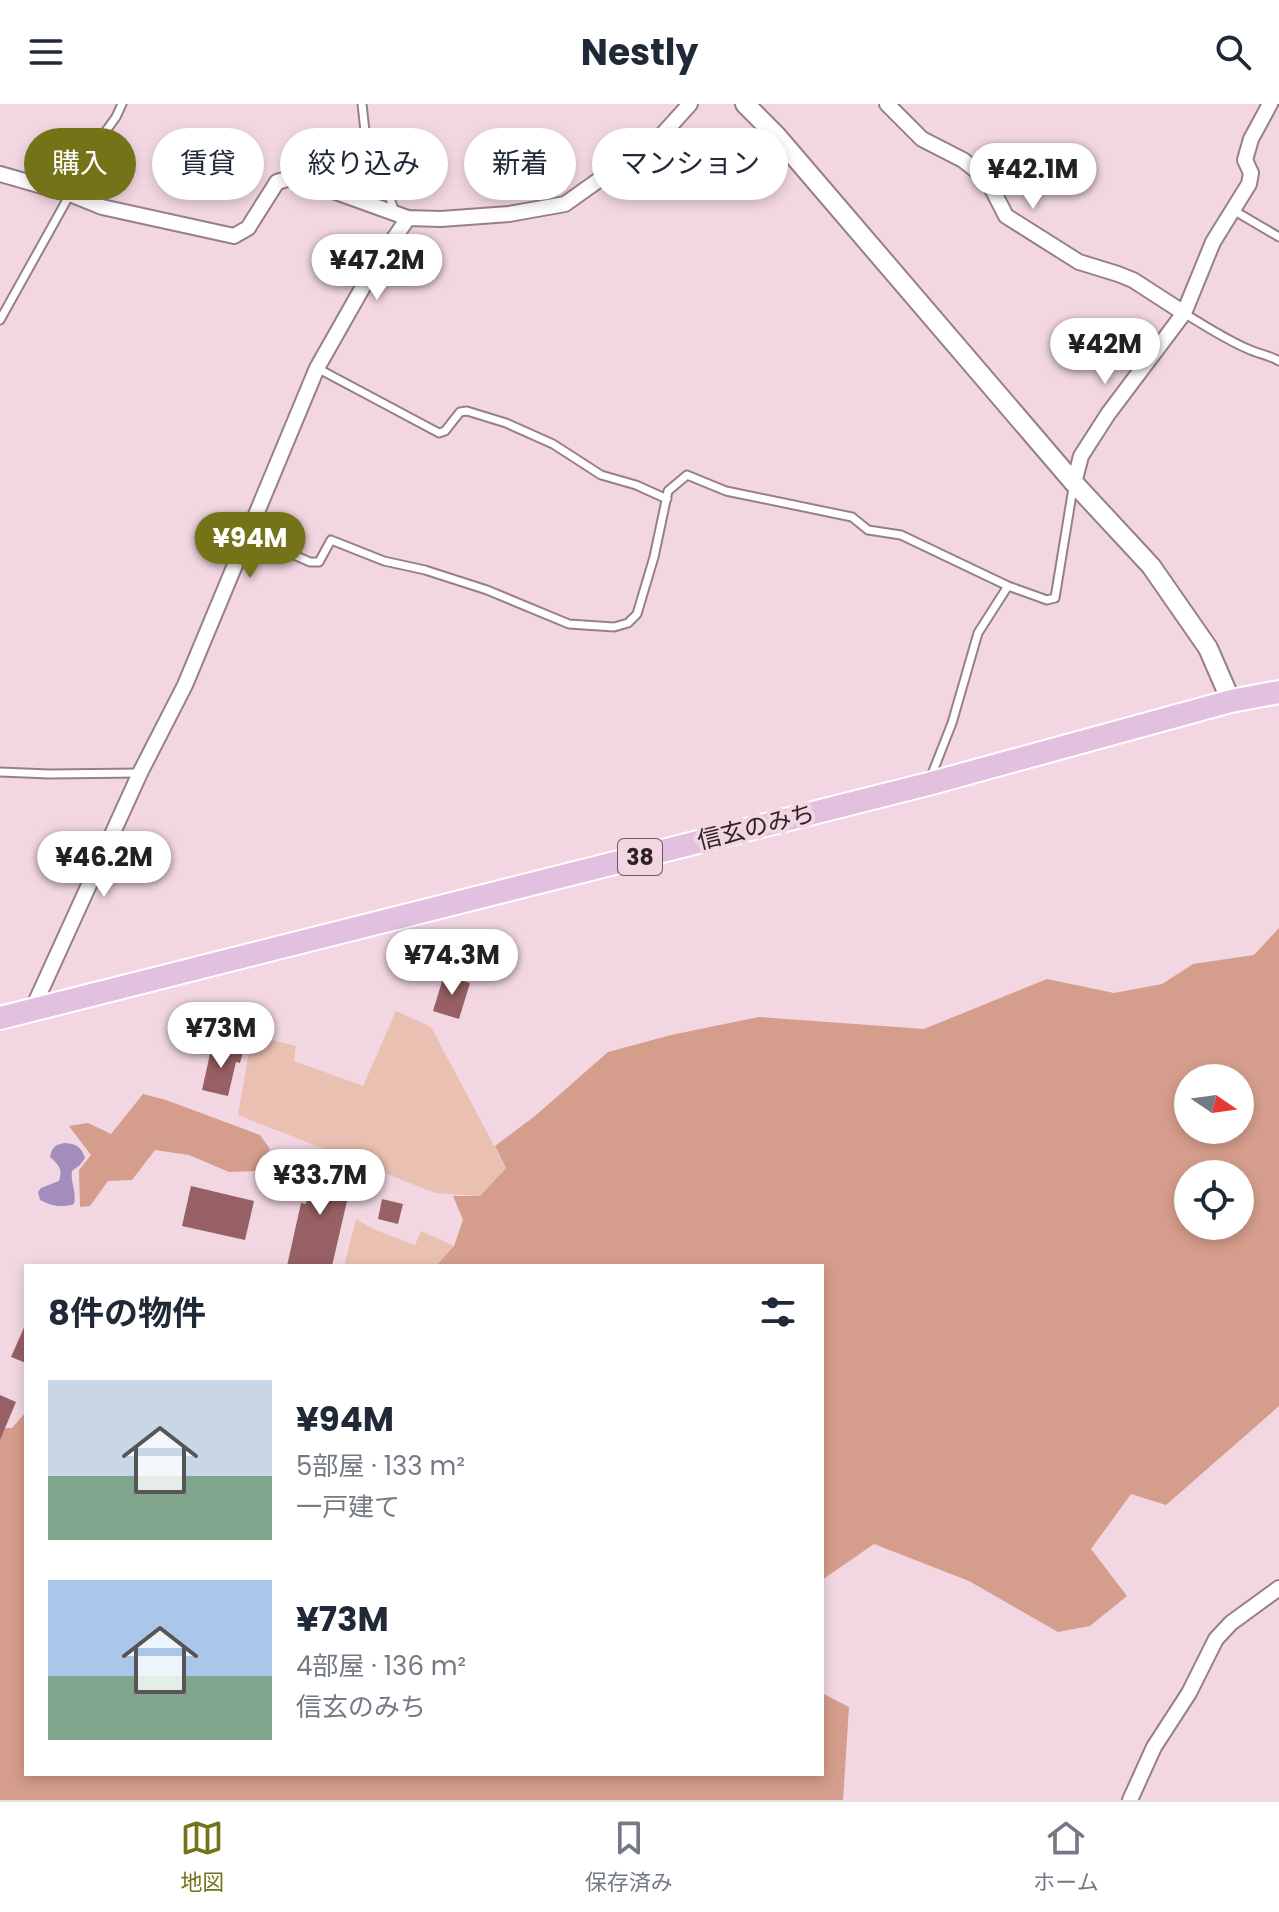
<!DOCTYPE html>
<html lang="ja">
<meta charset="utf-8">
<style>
body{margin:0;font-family:Poppins,"Noto Sans JP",sans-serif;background:#f6f6f7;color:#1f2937;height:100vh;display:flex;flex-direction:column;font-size:30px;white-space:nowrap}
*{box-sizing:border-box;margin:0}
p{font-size:26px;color:#747a83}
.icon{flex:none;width:44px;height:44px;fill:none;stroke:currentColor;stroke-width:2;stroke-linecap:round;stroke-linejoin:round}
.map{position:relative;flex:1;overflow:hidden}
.drawer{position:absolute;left:24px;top:1160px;width:800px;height:512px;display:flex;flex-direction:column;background:#fff;border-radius:0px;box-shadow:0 4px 12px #0003}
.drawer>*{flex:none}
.banner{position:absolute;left:24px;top:24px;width:800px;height:72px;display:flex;gap:16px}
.needle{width:52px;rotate:103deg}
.tools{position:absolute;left:1174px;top:960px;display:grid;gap:16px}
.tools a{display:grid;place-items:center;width:80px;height:80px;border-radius:50%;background:#fff;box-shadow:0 4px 12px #0003;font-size:40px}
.price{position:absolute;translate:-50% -68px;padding:0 18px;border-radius:28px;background:#fff;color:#222;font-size:26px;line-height:52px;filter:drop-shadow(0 2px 4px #0008)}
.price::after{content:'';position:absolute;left:50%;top:48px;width:24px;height:18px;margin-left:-12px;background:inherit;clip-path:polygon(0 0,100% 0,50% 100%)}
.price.active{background:#757318;color:#fff}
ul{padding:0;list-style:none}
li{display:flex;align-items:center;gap:24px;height:200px;padding:0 24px}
li span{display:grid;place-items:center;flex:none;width:224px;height:160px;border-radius:0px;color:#555}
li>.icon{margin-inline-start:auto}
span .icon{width:96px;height:96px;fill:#fffc;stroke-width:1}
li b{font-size:34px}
h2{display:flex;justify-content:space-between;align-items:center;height:96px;padding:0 24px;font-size:34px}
.tag{padding:0 28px;border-radius:36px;background:#fff;box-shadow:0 4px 12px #0003;font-size:28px;line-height:72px}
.tag.active{background:#757318;color:#fff}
header{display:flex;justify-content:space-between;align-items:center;height:104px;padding:0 24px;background:#fff;font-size:36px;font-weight:700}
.tab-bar{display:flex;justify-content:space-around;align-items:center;height:112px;border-top:2px solid #e0e1e3;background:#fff;font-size:22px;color:#747a83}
.tab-bar a{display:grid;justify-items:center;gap:4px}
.tab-bar .active{color:#757318}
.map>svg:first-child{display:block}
.green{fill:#eac0b2}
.forest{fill:#d59d8b;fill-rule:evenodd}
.water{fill:#a28dbc}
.building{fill:#976064}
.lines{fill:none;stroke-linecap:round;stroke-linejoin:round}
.lane-casing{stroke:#977f89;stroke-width:11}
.street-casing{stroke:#977f89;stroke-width:18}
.secondary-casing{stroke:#977f89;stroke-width:22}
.primary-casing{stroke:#fff;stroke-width:26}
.lane{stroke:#fff;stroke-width:7}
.street{stroke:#fff;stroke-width:14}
.secondary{stroke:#fff;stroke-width:18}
.primary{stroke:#e2c1e0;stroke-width:22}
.labels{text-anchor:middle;stroke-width:8;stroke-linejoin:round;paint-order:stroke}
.shield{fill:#f2d7e2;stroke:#695a60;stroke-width:2}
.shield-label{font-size:22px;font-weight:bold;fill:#2e2428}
.street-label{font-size:24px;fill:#2e2428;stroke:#f2d7e2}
</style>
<header><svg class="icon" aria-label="menu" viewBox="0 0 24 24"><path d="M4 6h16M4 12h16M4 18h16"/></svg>Nestly<svg class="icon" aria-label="search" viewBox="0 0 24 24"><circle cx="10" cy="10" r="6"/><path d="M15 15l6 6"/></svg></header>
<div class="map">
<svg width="1279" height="1696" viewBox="0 0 1279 1696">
<rect width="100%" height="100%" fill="#f2d7e2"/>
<path class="green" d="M 396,907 L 431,923 L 506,1064 L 480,1092 L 435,1089 L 238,1011 L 252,931 L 296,942 L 294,957 L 363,982 Z
M 356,1115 L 373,1125 L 415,1141 L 421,1127 L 454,1142 L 436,1162 L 344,1162 Z"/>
<path class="forest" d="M 1279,824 L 1279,1302 L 1166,1401 L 1131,1390 L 1091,1445 L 1127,1492 L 1090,1522 L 1058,1528 L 969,1477 L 874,1440 L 822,1476 L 822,1162 L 436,1162 L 454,1142 L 463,1116 L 453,1092 L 480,1092 L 506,1064 L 495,1042 L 535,1012 L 608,948 L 671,931 L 759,913 L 924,925 L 1047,875 L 1114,889 L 1162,880 L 1193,860 L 1254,851 ZM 1240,974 L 1240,1026 L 1188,1026 L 1188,974 ZM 1240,1070 L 1240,1122 L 1188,1122 L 1188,1070 Z
M 143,990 L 166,996 L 260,1031 L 270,1045 L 255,1067 L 229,1068 L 189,1051 L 155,1046 L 132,1076 L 108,1077 L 90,1102 L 80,1103 L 79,1066 L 91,1051 L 69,1022 L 88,1019 L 111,1030 Z
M 26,1308 L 26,1670 L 822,1670 L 822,1589 L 849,1603 L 843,1696 L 0,1696 L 0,1324 L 12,1324 Z"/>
<path class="water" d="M 65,1039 C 77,1040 81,1043 85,1054 L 80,1061 L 72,1067 C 70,1078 77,1088 74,1100 C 62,1104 51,1102 40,1096 L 38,1088 L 41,1084 L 59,1077 C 63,1065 59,1061 50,1053 C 52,1043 56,1040 65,1039 Z"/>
<path class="building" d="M 444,871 L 470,879 L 459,915 L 433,907 Z
M 212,941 L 243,948 L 240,959 L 236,958 L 228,992 L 202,986 Z
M 311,1052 L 325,1056 L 324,1064 L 353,1071 L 332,1162 L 287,1162 L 301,1099 L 306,1100 L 313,1069 L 307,1068 Z
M 191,1082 L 254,1097 L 245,1136 L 182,1122 Z
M 382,1095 L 403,1100 L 398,1120 L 378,1115 Z
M 26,1219 L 26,1259 L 11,1253 Z
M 0,1291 L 16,1298 L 0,1336 Z"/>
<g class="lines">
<g class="lane-casing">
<path id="lane" d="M 362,0 L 365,27 L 395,108
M 1233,106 L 1279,133
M 1184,209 C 1205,222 1225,235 1248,245 C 1259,250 1269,251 1279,257
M 0,216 L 103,31 L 116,13 L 122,0
M 317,264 L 439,329 L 445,327 L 460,308 L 467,307 L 506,319 L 553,340 L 601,371 L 636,381 L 667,395
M 248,431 L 310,458 L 319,458 L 331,436 L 384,457 L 425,466 L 487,486 L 569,520 L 614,523 L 628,519 L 637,510 L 654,453 L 668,387 L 687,371 L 726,387 L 852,413 L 868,426 L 901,431 L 1008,482 L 1047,496 L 1055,494 L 1073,384
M 0,668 L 49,670 L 140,669
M 930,675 L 952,619 L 978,529 L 1008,482"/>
</g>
<g class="street-casing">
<path id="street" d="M 887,0 L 922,35 L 963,56 L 987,75 L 1006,112 L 1079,158 L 1118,170 L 1133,176 L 1184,209
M 0,70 L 70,90 L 102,103 L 234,132 L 248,124 L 277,78 L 294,73 L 408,114 L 441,115 L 509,110 L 565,100 L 662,31 L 690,0
M 1074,379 L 1081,352 L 1108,310 L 1184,209 L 1213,138 L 1249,80 L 1251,69 L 1245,56 L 1251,35 L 1270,0
M 32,906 L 140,669 L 185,581 L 317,264 L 372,167 L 408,114
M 1130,1696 L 1154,1643 L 1189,1589 L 1216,1535 L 1231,1519 L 1279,1484"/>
</g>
<g class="secondary-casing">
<path id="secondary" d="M 745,0 L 776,31 L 1074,379 L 1151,462 L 1208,544 L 1231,597"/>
</g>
<g class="primary-casing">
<path id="primary" d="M 0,914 L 928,680 L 1231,597 L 1279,588"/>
</g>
<use href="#lane" class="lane"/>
<use href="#street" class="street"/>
<use href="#secondary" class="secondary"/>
<use href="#primary" class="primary"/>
</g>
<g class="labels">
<rect class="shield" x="618" y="735" width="44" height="36" rx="6"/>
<g class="shield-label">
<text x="640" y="761">38</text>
</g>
<g class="street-label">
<text transform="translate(756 723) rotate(-14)" y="8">信玄のみち</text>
</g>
</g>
</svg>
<div class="tools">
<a><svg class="needle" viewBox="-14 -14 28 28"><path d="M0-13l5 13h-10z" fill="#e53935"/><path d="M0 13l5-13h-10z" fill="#747a83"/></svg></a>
<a><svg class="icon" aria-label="locate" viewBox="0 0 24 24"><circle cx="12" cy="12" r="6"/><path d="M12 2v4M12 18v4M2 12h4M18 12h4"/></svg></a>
</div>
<b class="price" style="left:1033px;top:107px">¥42.1M</b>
<b class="price" style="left:377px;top:198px">¥47.2M</b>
<b class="price" style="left:1105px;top:282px">¥42M</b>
<b class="price active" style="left:250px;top:476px">¥94M</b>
<b class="price" style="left:104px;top:795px">¥46.2M</b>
<b class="price" style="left:452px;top:893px">¥74.3M</b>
<b class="price" style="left:221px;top:966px">¥73M</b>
<b class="price" style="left:320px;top:1113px">¥33.7M</b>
<div class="banner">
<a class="tag active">購入</a>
<a class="tag">賃貸</a>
<a class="tag">絞り込み</a>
<a class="tag">新着</a>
<a class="tag">マンション</a>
</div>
<section class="drawer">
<h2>8件の物件<svg class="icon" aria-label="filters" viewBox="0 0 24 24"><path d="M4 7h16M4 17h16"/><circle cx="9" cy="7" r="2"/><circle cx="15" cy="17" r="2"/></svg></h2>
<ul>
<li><span style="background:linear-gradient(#c9d6e8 60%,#7fa58c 0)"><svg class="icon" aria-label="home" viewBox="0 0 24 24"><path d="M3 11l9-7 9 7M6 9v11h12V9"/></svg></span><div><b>¥94M</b><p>5部屋 · 133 m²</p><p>一戸建て</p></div></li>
<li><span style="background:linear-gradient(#a9c7e8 60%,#7fa58c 0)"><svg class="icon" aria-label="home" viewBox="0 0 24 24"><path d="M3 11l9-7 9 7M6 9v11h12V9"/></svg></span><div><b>¥73M</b><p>4部屋 · 136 m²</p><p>信玄のみち</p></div></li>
</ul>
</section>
</div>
<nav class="tab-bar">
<a class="active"><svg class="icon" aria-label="map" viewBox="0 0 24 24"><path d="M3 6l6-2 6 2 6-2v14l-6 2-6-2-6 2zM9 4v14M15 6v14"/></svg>地図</a>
<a><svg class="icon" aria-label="saved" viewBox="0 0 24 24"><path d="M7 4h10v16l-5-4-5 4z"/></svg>保存済み</a>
<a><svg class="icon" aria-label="home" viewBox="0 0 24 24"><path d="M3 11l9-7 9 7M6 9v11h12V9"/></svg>ホーム</a>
</nav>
